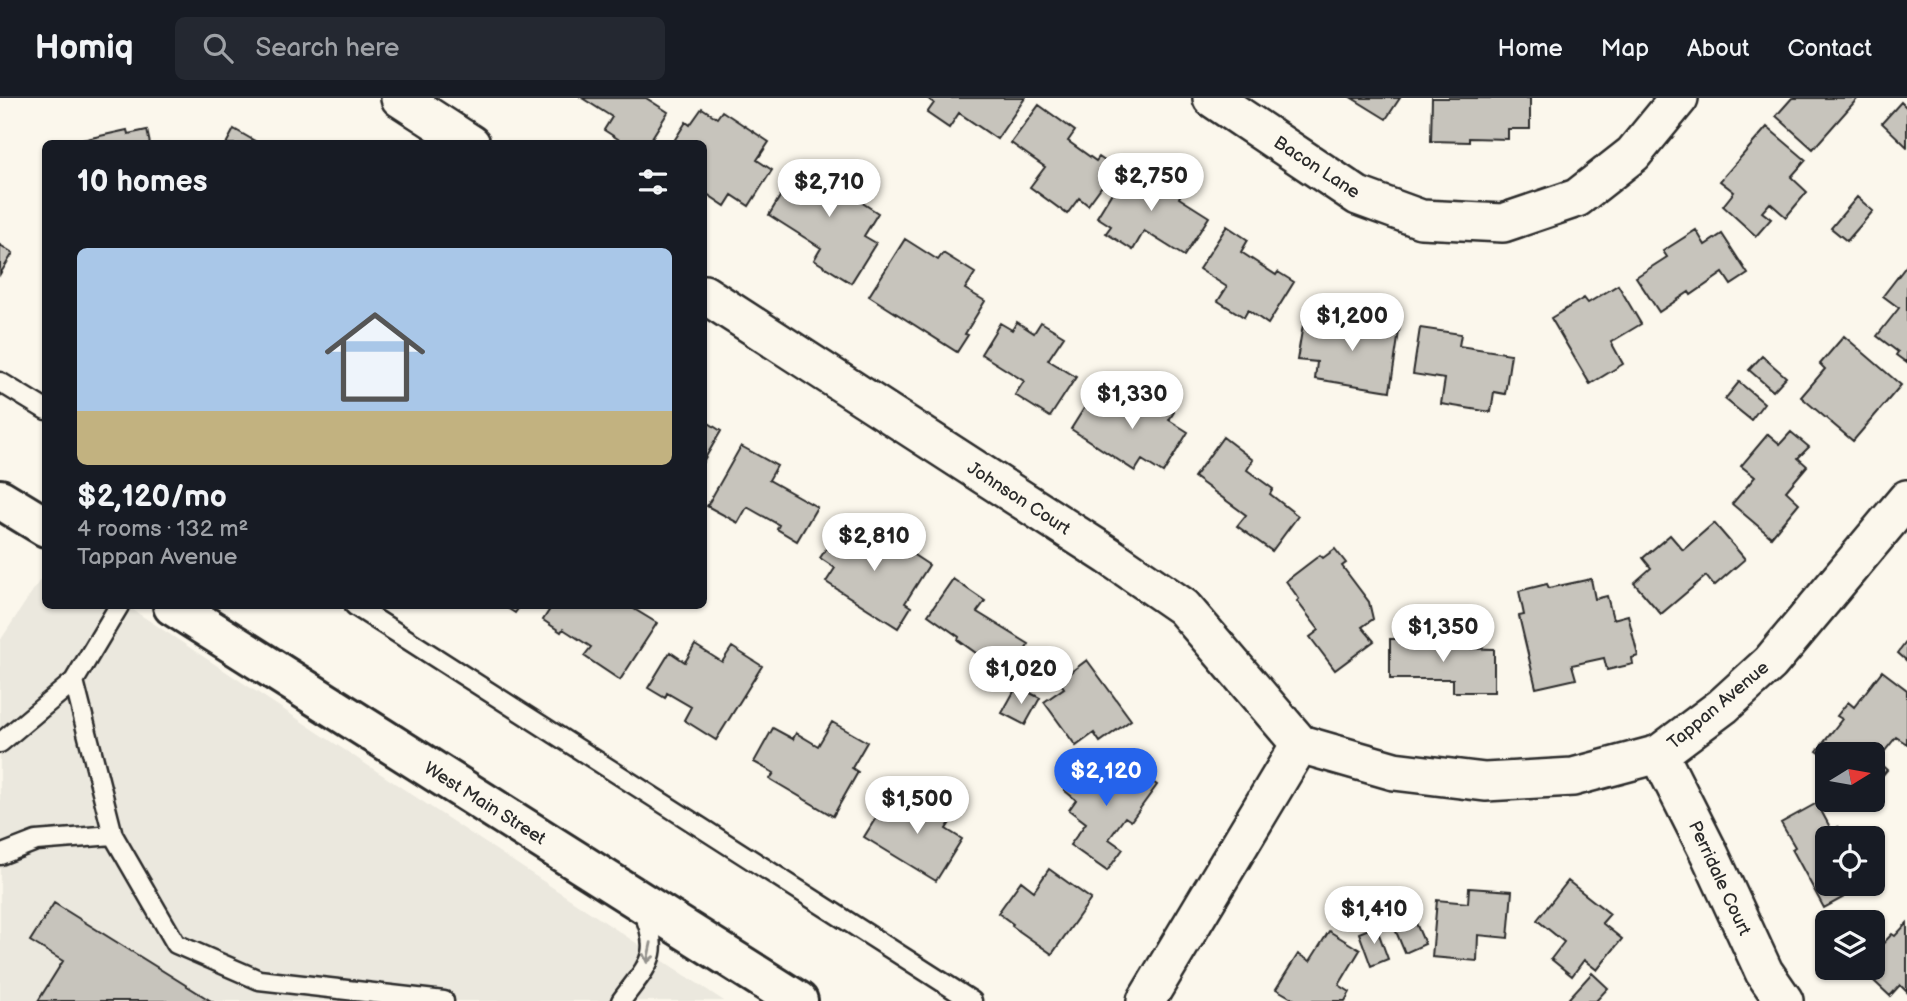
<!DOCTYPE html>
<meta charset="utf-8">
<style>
body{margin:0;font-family:"Balsamiq Sans",sans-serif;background:#242831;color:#f1f3f6;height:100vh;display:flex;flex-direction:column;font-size:26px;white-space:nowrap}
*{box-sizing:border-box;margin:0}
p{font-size:23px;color:#9ea1a6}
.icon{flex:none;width:38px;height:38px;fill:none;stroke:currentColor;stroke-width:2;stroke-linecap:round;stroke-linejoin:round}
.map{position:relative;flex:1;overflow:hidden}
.drawer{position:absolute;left:42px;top:42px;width:665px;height:469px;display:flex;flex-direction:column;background:#171b24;border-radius:10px;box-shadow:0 2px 5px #0004}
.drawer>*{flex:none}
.needle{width:46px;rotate:79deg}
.buttons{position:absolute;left:1815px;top:644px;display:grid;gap:14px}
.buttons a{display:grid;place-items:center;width:70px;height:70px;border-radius:10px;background:#171b24;box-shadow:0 2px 5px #0004;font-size:35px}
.price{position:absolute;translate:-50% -60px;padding:0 16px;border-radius:24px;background:#fff;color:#222;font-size:23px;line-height:46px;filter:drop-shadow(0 2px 4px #0008)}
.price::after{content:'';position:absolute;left:50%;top:42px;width:21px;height:16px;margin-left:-10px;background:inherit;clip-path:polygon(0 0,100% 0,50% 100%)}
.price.active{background:#2563eb;color:#fff}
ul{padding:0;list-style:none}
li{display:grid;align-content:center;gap:14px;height:371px;padding:0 35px}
li span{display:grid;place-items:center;height:217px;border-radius:10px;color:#555}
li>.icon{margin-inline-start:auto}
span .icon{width:126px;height:126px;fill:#fffc;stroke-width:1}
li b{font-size:30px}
h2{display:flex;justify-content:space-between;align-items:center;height:84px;padding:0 35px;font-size:30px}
header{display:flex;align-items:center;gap:42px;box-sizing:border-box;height:98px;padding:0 35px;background:#171b24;border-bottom:2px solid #363941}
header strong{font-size:33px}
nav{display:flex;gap:38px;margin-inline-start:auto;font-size:24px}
.search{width:490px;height:63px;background:#242831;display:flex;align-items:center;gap:18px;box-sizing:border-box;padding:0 24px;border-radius:10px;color:#9ea1a6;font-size:26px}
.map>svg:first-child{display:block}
.built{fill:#ebe8de}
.building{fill:#c7c4bc;stroke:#2b2b2b;stroke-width:2}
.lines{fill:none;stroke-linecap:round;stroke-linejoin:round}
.lane-casing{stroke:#2b2b2b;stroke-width:23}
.street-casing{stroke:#2b2b2b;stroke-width:42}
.primary-casing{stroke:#2b2b2b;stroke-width:44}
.lane{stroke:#fbf7ec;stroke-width:18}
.street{stroke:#fbf7ec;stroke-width:37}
.primary{stroke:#fbf7ec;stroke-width:38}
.oneway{stroke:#93918c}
.labels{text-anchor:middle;stroke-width:5;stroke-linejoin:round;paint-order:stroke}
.street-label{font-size:18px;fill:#2b2b2b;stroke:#fbf7ec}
</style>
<header>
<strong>Homiq</strong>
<div class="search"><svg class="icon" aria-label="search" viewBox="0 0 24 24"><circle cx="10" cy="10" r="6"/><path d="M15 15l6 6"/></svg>Search here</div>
<nav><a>Home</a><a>Map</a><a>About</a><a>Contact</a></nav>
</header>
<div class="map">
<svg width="1907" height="903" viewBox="0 0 1907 903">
<rect width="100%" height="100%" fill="#fbf7ec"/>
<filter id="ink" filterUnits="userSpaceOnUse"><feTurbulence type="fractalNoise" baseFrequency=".0143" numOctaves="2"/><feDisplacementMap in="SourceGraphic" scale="14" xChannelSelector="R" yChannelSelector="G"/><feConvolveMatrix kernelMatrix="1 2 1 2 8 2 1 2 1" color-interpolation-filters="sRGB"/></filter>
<g filter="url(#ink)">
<path class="built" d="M 45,474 L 46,508 L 127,508 L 724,903 L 0,903 L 0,543 Z"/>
<path class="building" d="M 582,0 L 646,0 L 668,14 L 648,46 L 626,46 L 604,32 L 612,19 Z
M 927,0 L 1025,0 L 997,41 L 959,15 L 949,30 L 927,15 L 934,5 Z
M 1352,0 L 1400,0 L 1386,21 Z
M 1432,0 L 1530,0 L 1530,31 L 1508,31 L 1508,41 L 1469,40 L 1469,44 L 1431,43 Z
M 1792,0 L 1858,0 L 1813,51 L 1776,18 Z
M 1901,4 L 1907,10 L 1907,49 L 1882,25 Z
M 1039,7 L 1075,33 L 1068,43 L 1096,63 L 1099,59 L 1115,70 L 1088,107 L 1079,100 L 1067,116 L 1030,89 L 1045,69 L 1011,45 Z
M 702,10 L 717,20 L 722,13 L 769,44 L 757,62 L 772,72 L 749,108 L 732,97 L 725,108 L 704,94 L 704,46 L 672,46 L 686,24 L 690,27 Z
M 1767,29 L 1806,62 L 1791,79 L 1807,94 L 1786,119 L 1770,105 L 1762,114 L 1771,121 L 1756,138 L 1723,108 L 1734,94 L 1720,83 Z
M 234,31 L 260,46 L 226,46 Z
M 127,32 L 128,36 L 147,32 L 150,46 L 64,46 Z
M 816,67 L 844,85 L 852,82 L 869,92 L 861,104 L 878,115 L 864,138 L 876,145 L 851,185 L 814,162 L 821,150 L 769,117 L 794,75 L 807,82 Z
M 1126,72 L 1142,82 L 1148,73 L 1182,94 L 1179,100 L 1209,119 L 1184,158 L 1144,133 L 1133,152 L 1106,135 L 1111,128 L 1097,119 Z
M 1857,99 L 1873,113 L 1847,143 L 1831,130 Z
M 1227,128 L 1248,142 L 1241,154 L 1276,177 L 1278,174 L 1294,184 L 1268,226 L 1248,212 L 1244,219 L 1218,203 L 1227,189 L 1199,171 Z
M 1696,132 L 1705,147 L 1722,136 L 1748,176 L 1731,187 L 1723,175 L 1691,197 L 1689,194 L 1659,214 L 1636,179 L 1667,159 L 1663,153 Z
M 905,141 L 938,162 L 943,155 L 975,175 L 965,191 L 985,203 L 965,236 L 968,237 L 957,254 L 869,198 Z
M 0,147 L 13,155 L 0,176 Z
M 1907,167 L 1907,265 L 1896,257 L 1898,254 L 1877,238 L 1899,210 L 1883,198 Z
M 1618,187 L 1641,226 L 1611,244 L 1623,266 L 1590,286 L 1551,220 L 1584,200 L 1588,205 Z
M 1304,221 L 1326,225 L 1326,230 L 1359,235 L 1361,221 L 1400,227 L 1390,293 L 1315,281 L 1317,264 L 1297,262 Z
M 1017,224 L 1034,235 L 1041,224 L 1064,238 L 1048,262 L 1076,279 L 1050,319 L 1015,297 L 1024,283 L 981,256 L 1000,225 L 1012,232 Z
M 1420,230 L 1461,236 L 1459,248 L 1511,256 L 1505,296 L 1494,294 L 1491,314 L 1441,306 L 1445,281 L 1413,276 Z
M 1844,238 L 1901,287 L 1853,343 L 1801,299 L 1825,271 L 1820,266 Z
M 1762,258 L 1786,279 L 1773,293 L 1749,272 Z
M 1739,284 L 1764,305 L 1751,322 L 1725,301 Z
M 1095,293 L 1127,314 L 1141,293 L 1174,314 L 1169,322 L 1188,334 L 1163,375 L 1142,362 L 1135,373 L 1071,331 Z
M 704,322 L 721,333 L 704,362 Z
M 1791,334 L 1809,349 L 1798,360 L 1807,368 L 1786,393 L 1799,405 L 1771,439 L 1732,406 L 1755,379 L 1741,368 L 1768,336 L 1780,346 Z
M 1223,339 L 1253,362 L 1247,372 L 1273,391 L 1270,396 L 1298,418 L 1272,453 L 1237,428 L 1246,417 L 1194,379 Z
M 741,348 L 777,368 L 769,382 L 817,409 L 797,443 L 777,431 L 779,427 L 747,409 L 738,425 L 707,408 Z
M 844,424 L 887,453 L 894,444 L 929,467 L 905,505 L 911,509 L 898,530 L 826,484 L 835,470 L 820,460 Z
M 1714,425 L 1745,461 L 1714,488 L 1706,478 L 1661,516 L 1634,485 L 1651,470 L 1643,460 L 1670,437 L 1683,452 Z
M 1335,451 L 1346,465 L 1342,468 L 1369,504 L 1373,521 L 1362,529 L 1374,543 L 1335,572 L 1310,539 L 1319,532 L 1297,503 L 1299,501 L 1286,483 L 1320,457 L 1323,460 Z
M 953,481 L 985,503 L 977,514 L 1029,546 L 1008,578 L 958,542 L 959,539 L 928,517 Z
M 1591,481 L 1595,501 L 1607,498 L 1613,521 L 1628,517 L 1638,558 L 1632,560 L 1633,566 L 1607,572 L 1604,560 L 1572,567 L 1576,581 L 1536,590 L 1519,518 L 1524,517 L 1519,493 L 1547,486 L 1549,490 Z
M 504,508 L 520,508 L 515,515 Z
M 552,508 L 629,508 L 657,525 L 620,582 L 584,558 L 591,549 L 563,531 L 561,534 L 543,522 Z
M 1390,541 L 1418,541 L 1418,545 L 1456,545 L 1456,550 L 1494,551 L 1494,594 L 1453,594 L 1453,581 L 1390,581 Z
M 1907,543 L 1907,563 L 1898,555 Z
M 695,547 L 722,564 L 732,549 L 762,568 L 716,642 L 684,622 L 691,609 L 667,595 L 665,600 L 648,590 L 670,554 L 685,564 Z
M 1087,562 L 1131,622 L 1100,644 L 1094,635 L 1076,648 L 1044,604 L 1064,590 L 1059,583 Z
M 1882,573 L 1907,592 L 1907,646 L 1896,639 L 1877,663 L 1887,672 L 1872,690 L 1872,656 L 1827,656 L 1827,660 L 1817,653 L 1842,621 L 1837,618 L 1848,604 L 1854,609 Z
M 1017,588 L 1040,600 L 1025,627 L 1002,615 Z
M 832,624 L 867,644 L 852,670 L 858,674 L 833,718 L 770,681 L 774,675 L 754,664 L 773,630 L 793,641 L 796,635 L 818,648 Z
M 1118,659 L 1157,687 L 1131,723 L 1125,719 L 1109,741 L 1123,751 L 1107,773 L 1070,747 L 1086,725 L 1069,712 L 1076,702 L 1065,693 L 1063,685 L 1073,672 L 1085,671 L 1101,683 Z
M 925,699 L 955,717 L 946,731 L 962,741 L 936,783 L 864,739 L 885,705 L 902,715 L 908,704 L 918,711 Z
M 1817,705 L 1832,733 L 1838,729 L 1844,740 L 1827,740 L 1827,786 L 1868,786 L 1824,810 L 1792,751 L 1795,749 L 1781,725 Z
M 1049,771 L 1091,801 L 1052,856 L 1012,828 L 1013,826 L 998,815 L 1021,783 L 1034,793 Z
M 1568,783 L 1610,816 L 1602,825 L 1622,841 L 1597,872 L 1584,862 L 1572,878 L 1551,861 L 1564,844 L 1537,822 Z
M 1469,790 L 1512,793 L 1508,840 L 1478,837 L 1477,863 L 1432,859 L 1437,802 L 1468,805 Z
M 54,805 L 211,903 L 38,903 L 63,863 L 30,843 Z
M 1412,816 L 1425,846 L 1405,855 L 1392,824 Z
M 1907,825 L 1907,894 L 1900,887 L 1890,898 L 1860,870 L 1872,870 L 1872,857 L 1892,836 L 1895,838 Z
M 1376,828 L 1388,861 L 1371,868 L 1359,835 Z
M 1329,833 L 1360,852 L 1339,887 L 1350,894 L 1345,903 L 1297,903 L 1276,891 L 1298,856 L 1310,863 Z
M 1592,875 L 1608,890 L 1596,903 L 1573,903 L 1569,900 Z"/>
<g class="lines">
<g class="lane-casing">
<path id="lane" d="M 0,284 L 46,312
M 355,508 L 972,903
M 74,583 L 113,737 L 176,846 L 259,882 L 444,903
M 0,645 L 74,583 L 119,508
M 0,757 L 36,743 L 113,737
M 621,903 C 648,866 663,858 642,811"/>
</g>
<g class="street-casing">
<path id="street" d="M 400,0 L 471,46
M 1212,0 L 1358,98 L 1421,121 L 1503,125 L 1577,100 L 1633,56 L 1679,0
M 704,196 L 1109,458 L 1183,509 L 1300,646
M 1300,646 L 1394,673 L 1485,684 L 1573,679 L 1659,656 L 1723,608 L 1770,565 L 1907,401
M 1659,656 L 1710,757 L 1764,874 L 1784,903
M 1146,903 L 1300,646"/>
</g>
<g class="primary-casing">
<path id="primary" d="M 0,401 L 46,429
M 173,508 L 798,903"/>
</g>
<use href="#lane" class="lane"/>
<use href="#street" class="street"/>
<use href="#primary" class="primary"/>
</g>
<defs><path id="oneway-shaft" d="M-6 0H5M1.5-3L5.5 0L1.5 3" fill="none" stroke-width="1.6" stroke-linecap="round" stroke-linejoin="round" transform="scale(1.75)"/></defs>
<use class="oneway" href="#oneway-shaft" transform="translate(649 855) rotate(102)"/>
</g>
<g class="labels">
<g class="street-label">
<text transform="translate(1317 69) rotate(33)" y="6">Bacon Lane</text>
<text transform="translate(1019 400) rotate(33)" y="6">Johnson Court</text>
<text transform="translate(1718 607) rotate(-40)" y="6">Tappan Avenue</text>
<text transform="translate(485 705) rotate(32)" y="6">West Main Street</text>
<text transform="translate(1720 780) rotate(65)" y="6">Perridale Court</text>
</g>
</g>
</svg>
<div class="buttons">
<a><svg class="needle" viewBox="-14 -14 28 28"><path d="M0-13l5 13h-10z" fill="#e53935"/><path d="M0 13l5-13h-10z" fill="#9ea1a6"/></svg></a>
<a><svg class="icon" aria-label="locate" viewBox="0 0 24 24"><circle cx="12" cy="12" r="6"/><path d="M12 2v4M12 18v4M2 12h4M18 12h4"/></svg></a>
<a><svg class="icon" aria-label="layers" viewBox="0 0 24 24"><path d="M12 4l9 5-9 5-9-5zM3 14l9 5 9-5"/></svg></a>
</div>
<b class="price" style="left:1151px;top:115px">$2,750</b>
<b class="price" style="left:829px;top:121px">$2,710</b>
<b class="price" style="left:1352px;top:255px">$1,200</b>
<b class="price" style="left:1132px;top:333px">$1,330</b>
<b class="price" style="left:874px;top:475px">$2,810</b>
<b class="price" style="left:1443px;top:566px">$1,350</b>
<b class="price" style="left:1021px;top:608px">$1,020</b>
<b class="price active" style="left:1106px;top:710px">$2,120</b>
<b class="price" style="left:917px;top:738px">$1,500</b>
<b class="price" style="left:1374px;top:848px">$1,410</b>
<section class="drawer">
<h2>10 homes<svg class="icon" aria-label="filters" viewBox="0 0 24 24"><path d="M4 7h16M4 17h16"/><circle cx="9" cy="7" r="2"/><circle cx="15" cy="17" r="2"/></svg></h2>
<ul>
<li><span style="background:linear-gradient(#a9c7e8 75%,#c2b280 0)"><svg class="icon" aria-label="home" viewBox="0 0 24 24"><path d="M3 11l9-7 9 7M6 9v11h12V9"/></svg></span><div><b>$2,120/mo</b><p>4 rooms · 132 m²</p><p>Tappan Avenue</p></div></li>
</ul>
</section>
</div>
